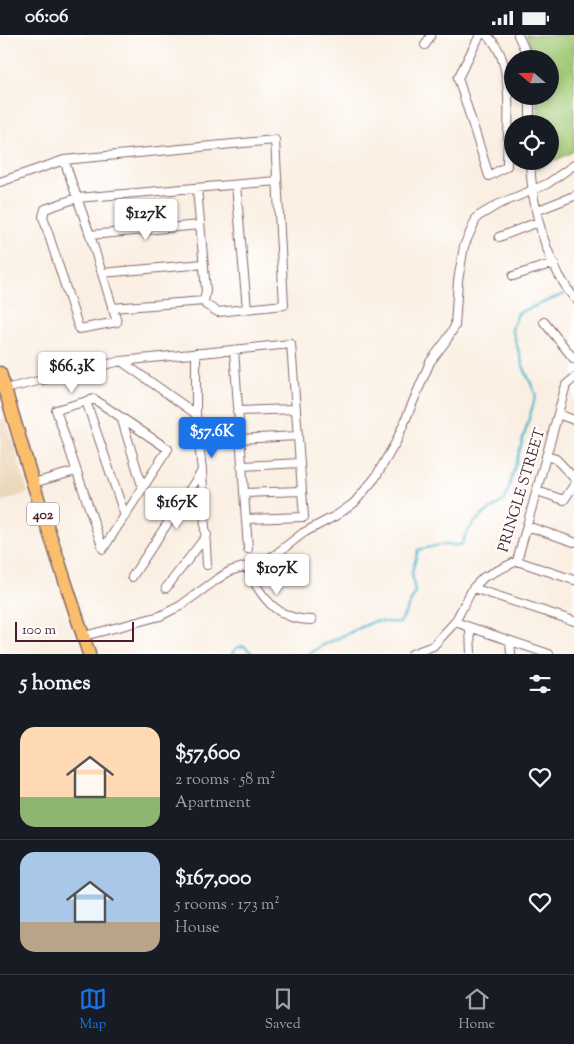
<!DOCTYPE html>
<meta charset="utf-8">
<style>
body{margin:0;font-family:"Sorts Mill Goudy",serif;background:#20242c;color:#f1f3f6;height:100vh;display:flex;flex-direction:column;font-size:19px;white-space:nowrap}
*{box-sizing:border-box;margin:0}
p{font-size:16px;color:#9ea1a6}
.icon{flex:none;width:28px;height:28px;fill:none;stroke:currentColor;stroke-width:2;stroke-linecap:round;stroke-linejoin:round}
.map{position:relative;height:619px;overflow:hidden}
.details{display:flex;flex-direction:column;background:#171b24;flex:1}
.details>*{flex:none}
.needle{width:32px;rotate:290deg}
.buttons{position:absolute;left:504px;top:15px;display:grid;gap:10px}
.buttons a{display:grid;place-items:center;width:55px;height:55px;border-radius:50%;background:#171b24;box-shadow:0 2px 8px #0003;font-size:25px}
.scale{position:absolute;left:15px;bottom:12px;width:119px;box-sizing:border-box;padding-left:5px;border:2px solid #4a1f2b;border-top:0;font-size:14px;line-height:18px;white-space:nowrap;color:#4a1f2b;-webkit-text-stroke:4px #fff;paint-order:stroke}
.price{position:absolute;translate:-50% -42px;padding:0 11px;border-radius:5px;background:#fff;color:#222;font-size:16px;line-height:32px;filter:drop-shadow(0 1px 2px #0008)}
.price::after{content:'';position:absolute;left:50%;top:30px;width:15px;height:11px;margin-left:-8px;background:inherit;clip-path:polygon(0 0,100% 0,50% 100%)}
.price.active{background:#1a73e8;color:#fff}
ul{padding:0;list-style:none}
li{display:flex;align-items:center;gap:15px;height:125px;padding:0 20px}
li+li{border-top:1px solid #363941}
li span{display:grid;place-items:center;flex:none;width:140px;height:100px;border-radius:15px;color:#555}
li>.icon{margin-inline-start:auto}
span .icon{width:60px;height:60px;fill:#fffc;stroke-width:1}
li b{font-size:21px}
h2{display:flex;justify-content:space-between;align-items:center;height:60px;padding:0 20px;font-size:21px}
.status{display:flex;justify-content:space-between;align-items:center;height:35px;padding:0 25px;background:#171b24;direction:ltr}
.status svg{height:14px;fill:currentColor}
.dock{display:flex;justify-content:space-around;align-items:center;height:70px;border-top:1px solid #363941;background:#171b24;font-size:14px;color:#9ea1a6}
.dock a{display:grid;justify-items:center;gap:2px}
.dock .active{color:#1a73e8}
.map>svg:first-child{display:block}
.built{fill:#ebd8ba}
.green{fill:#a1c975;stroke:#767450}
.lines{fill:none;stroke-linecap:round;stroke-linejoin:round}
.stream{stroke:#4db7ca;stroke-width:2.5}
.street-casing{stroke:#88686b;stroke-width:10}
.primary-casing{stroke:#88686b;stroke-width:15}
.street{stroke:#fff;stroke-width:8}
.primary{stroke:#f9bf6d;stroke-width:12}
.labels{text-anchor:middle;stroke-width:4;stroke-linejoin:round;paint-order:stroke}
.shield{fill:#fff;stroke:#80626b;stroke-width:1}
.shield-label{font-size:14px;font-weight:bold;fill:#4a1f2b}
.street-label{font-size:15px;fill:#4a1f2b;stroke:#fff}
</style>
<div class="status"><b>06:06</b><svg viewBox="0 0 49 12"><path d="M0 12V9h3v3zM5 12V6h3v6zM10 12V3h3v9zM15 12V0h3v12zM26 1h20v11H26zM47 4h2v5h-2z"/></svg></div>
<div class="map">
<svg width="574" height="619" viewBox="0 0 574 619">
<rect width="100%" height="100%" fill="#fff"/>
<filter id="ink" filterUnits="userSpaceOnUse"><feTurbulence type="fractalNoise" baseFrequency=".02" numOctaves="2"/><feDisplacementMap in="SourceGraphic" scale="10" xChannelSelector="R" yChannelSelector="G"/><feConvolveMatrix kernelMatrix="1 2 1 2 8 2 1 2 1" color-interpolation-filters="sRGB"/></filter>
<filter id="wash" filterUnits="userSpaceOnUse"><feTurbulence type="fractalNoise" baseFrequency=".0096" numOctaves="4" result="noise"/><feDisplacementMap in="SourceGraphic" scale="20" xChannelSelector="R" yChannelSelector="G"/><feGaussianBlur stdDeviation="1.12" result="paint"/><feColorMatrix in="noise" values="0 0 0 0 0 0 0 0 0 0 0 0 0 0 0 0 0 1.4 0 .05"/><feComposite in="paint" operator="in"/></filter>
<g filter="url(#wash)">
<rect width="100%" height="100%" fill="#faefe2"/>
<path class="built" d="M 6,383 L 28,458 L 0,467 L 0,385 Z"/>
<path class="green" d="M 526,0 L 574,0 L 574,116 L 536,135 L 536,126 L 550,126 L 550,89 L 536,89 L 537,61 L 550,61 L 550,24 L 534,24 Z"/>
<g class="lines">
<path class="stream" d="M 232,619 L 236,613 L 244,611 L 253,619
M 309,619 L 323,610 L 375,586 L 400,588 L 415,558 L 412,538 L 418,515 L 439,510 L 461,510 C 471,485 483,479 505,465 L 536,360 L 523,331 L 512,294 L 518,278 L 574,255"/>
</g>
</g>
<g filter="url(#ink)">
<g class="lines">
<g class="street-casing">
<path id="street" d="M 480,0 L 458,43 L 489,141 L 507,131 C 507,96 517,22 486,0
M 518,0 L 529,24
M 425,10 L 431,0
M 530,89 L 530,61
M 64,125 L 90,200 L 117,287 L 79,294 L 43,182 L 45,174 L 77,163 L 277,146
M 530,126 C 532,173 545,226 574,263
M 0,147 L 64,125 L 275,105 L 284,270 L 218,277 L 206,270 L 204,266 L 112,273
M 236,150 L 247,274
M 197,153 L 206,256 L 204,266
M 536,176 L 574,161
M 90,200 L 200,190
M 499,202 L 538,187
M 102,238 L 204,229
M 513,241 L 554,228
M 544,287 L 574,324
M 234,315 L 248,514
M 196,318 L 196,379 L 202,436 L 207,530
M 121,326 L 196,379
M 5,354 L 121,326 L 291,309 L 304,482 L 246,484
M 94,364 L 168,414 L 103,514 L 56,375 Z
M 86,366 L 125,481
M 237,376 L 296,374
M 558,379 L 574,385
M 121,382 L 143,454
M 239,404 L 298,401
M 546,421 L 556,424 L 574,443
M 241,431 L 300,428
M 33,448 L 76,436
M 537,456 L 564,465 L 574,450
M 244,458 L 302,456
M 527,491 L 574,507
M 517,526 L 574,545
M 247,532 C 260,562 277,585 312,585
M 132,542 L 202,436
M 166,553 L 207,500
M 473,553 L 574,586
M 455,587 L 549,619
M 470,593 L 471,619
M 84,601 L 160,581 L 180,571 L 216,545 L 230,536 L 263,526 L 275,520 L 303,498 L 337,480 L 354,468 L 375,443 L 396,407 L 430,327 L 446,306 L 455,291 L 458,246 L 464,211 L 477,182 L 497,170 L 547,149 L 574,130
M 510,606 L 511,619
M 412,619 L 433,611 L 455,587 L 473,553 L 484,542 L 517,526 L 566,350 L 574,343"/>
</g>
<g class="primary-casing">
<path id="primary" d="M 0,338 L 33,448 L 89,619"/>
</g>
<use href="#street" class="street"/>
<use href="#primary" class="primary"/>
</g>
</g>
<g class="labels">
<rect class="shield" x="27" y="467.5" width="32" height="23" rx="4"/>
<g class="shield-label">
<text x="43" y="484">402</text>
</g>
<g class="street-label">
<text transform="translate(521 455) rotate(-73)" y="5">PRINGLE STREET</text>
</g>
</g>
</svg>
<div class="buttons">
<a><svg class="needle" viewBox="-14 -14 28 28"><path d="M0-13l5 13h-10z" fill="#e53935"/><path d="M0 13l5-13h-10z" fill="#9ea1a6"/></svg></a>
<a><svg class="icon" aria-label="locate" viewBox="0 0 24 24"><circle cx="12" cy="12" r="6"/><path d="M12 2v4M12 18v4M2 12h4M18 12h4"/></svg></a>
</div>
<div class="scale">100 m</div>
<b class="price" style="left:146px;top:206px">$127K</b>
<b class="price" style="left:72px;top:359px">$66.3K</b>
<b class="price active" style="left:212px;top:424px">$57.6K</b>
<b class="price" style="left:177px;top:495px">$167K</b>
<b class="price" style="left:277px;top:561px">$107K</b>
</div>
<section class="details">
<h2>5 homes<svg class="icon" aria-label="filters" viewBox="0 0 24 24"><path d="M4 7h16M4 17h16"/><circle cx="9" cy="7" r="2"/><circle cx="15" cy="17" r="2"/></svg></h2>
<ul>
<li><span style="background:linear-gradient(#ffd9b3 70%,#8fb573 0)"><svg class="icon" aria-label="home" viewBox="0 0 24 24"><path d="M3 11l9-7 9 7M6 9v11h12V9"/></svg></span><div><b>$57,600</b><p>2 rooms · 58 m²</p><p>Apartment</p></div><svg class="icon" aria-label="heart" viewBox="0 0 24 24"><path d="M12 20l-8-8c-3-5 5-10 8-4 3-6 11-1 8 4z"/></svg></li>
<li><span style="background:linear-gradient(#a9c7e8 70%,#b9a48a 0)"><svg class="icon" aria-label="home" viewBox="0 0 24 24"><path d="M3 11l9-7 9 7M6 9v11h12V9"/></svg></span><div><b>$167,000</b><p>5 rooms · 173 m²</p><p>House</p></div><svg class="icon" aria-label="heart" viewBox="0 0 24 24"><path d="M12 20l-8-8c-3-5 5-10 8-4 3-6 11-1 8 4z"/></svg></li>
</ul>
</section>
<nav class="dock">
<a class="active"><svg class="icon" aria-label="map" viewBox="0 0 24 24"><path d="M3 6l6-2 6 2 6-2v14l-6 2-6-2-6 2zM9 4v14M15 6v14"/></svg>Map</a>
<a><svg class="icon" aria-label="saved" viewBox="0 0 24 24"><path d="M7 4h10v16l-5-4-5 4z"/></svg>Saved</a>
<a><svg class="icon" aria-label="home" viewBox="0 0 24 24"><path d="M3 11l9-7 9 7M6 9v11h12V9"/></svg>Home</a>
</nav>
